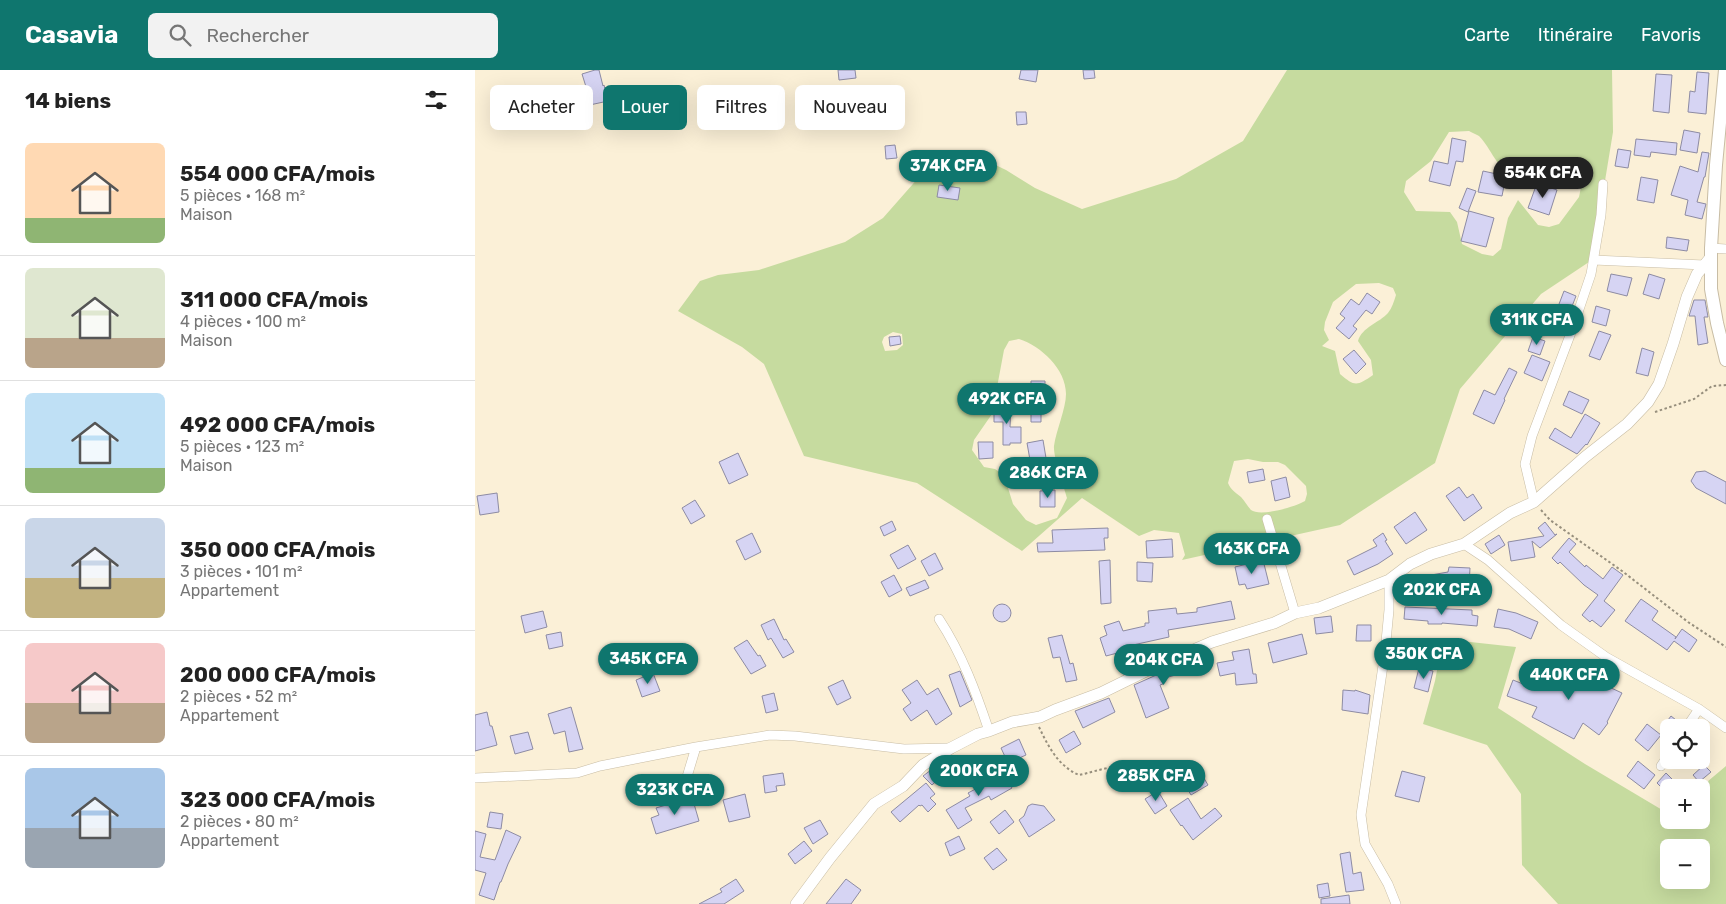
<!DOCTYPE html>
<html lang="fr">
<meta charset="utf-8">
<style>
body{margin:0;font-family:Rubik,sans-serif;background:#f2f2f2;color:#222;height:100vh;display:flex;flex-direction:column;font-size:19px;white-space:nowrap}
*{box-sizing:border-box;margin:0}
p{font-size:16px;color:#767676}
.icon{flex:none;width:28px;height:28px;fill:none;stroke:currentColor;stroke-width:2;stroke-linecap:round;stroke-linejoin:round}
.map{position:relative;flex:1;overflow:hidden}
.panel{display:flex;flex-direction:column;background:#fff;width:475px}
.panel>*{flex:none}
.top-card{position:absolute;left:15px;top:15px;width:475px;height:45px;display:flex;gap:10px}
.buttons{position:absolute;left:1185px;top:649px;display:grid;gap:10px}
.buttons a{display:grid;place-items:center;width:50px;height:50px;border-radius:8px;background:#fff;box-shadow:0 5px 20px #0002;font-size:25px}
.price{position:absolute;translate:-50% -42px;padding:0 11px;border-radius:18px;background:#0f766e;color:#fff;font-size:16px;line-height:32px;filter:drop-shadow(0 1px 2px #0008)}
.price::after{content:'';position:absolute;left:50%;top:30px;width:15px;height:11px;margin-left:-8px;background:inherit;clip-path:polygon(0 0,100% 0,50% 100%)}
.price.active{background:#222;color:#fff}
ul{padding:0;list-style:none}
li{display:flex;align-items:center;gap:15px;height:125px;padding:0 25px}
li+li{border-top:1px solid #e0e0e0}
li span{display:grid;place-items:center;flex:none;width:140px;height:100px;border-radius:8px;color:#555}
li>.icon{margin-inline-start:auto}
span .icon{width:60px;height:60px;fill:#fffc;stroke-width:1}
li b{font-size:21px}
h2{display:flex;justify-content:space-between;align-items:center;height:60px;padding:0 25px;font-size:21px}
.pill{padding:0 18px;border-radius:8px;background:#fff;box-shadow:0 5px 20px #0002;font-size:18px;line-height:45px}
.pill.active{background:#0f766e;color:#fff}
header{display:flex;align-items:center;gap:30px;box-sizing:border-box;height:70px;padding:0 25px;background:#0f766e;color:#fff}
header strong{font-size:24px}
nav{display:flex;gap:28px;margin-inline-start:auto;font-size:18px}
.search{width:350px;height:45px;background:#f2f2f2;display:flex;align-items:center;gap:12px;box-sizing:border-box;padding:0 18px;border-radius:8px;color:#767676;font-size:19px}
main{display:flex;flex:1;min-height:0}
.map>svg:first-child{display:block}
.green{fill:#c6db9f;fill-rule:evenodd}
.building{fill:#d6d4f3;stroke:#8d8ba3}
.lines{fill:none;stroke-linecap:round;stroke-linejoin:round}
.minor-casing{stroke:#c8bda5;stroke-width:10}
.tertiary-casing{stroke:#c8bda5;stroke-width:12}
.secondary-casing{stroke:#c8bda5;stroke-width:14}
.path{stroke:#978f7d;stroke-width:2;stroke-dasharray:2.5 2.5;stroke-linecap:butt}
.minor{stroke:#fff;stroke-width:9}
.tertiary{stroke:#fff;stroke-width:11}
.secondary{stroke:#fff;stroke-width:12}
</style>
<header>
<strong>Casavia</strong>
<div class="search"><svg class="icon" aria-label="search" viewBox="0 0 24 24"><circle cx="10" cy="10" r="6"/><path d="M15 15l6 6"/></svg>Rechercher</div>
<nav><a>Carte</a><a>Itinéraire</a><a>Favoris</a></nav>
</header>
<main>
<section class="panel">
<h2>14 biens<svg class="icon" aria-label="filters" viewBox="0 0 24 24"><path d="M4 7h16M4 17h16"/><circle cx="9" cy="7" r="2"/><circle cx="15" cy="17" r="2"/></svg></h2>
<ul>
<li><span style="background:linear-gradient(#ffd9b3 75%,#8fb573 0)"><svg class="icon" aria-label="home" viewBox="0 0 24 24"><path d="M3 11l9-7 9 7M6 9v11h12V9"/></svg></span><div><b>554 000 CFA/mois</b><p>5 pièces · 168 m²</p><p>Maison</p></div></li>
<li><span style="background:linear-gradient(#dfe7d0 70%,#b9a48a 0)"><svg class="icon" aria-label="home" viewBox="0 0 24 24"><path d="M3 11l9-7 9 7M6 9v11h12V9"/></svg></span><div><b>311 000 CFA/mois</b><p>4 pièces · 100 m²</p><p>Maison</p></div></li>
<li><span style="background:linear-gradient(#bfe0f5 75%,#8fb573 0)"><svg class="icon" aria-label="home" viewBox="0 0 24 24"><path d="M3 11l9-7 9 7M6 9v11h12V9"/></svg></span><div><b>492 000 CFA/mois</b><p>5 pièces · 123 m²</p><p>Maison</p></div></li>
<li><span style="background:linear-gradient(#c9d6e8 60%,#c2b280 0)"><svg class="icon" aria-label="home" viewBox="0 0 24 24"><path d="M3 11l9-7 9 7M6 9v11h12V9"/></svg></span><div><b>350 000 CFA/mois</b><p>3 pièces · 101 m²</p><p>Appartement</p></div></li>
<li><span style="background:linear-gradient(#f6c9c9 60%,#b9a48a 0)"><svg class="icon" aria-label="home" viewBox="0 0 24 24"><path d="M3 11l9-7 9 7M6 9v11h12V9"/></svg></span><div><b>200 000 CFA/mois</b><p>2 pièces · 52 m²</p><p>Appartement</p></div></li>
<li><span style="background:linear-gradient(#a9c7e8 60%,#9aa5b1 0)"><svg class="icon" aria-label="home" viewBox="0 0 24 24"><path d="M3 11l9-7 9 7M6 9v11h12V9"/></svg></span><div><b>323 000 CFA/mois</b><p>2 pièces · 80 m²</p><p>Appartement</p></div></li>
</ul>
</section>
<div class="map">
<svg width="1251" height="834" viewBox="0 0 1251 834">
<rect width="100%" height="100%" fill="#fbf0d7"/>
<path class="green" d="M 812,0 L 1137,0 L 1138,62 L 1117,190 L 1066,224 L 985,319 L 960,393 L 865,455 L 707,490 L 710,485 L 704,463 L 679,460 L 664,466 L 607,428 L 547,481 L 442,413 L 329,386 L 289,294 L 267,277 L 203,241 L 225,211 L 243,205 L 284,200 L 370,172 L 408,148 L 452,98 L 489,80 L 531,100 L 560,118 L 607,139 L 701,109 L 768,71 ZM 994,61 C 997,63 1001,64 1004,66 C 1017,79 1021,99 1040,106 C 1061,113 1081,101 1101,107 L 1106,117 L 1104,127 L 1084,154 L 1074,157 L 1063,155 L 1043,130 L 1033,148 L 1026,179 L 1018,186 L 1007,184 L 987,174 L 982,152 L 975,142 L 941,141 L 929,122 L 931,111 L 956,91 L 974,62 ZM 904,213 L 918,218 L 921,225 C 919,231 917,238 913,243 C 904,253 887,257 883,271 L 896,290 L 898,305 C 882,316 880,317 865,304 L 860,281 L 847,276 L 854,270 L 849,260 L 850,252 L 858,232 L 881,214 ZM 418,262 L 427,264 L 428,275 L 422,280 L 410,281 L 407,272 L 409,267 ZM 544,269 C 566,276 591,299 591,324 C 591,338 581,361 579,376 C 578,386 589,417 592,428 L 582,448 L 561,455 L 551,450 L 538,434 L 529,405 L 520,399 L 509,397 L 497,380 L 499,370 L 517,344 L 529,280 L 534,271 ZM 773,389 L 788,392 L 803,392 L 810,395 L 831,416 L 832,424 L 830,431 C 820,437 785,447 776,440 C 772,436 770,431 766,427 C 760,422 756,420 753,413 L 759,391 Z
M 968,569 L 1041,577 L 1023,638 L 1110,694 L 1194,744 L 1194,750 L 1226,750 L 1226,717 L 1251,696 L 1251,834 L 1083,834 L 1047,795 L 1046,724 L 1012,675 L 948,654 L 960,611 ZM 1194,778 L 1226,778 L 1226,810 L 1194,810 Z"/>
<path class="building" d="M 120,0 L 124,0 L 128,16 L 129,15 L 133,31 L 101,38 L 97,23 L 112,20 L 107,4 Z
M 363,0 L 380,0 L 381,8 L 364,10 Z
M 546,0 L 563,0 L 561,12 L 544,9 Z
M 608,0 L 619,0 L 620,8 L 609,9 Z
M 1222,2 L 1234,3 L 1231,44 L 1213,42 L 1215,21 L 1220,22 Z
M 1181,4 L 1197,5 L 1194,43 L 1178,41 Z
M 541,42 L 551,42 L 552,54 L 542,55 Z
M 1209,60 L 1225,63 L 1222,83 L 1205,80 Z
M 977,68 L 991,71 L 988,92 L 981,91 L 975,116 L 954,111 L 959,91 L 973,94 Z
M 1161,69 L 1202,73 L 1201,85 L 1176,82 L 1175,87 L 1159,85 Z
M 420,75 L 422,88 L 411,89 L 410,76 Z
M 1143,79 L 1156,81 L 1153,98 L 1140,96 Z
M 1227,82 L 1234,83 L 1230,107 L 1229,107 L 1222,132 L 1231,134 L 1227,149 L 1210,145 L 1213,130 L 1196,125 L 1205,96 L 1223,102 Z
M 1008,101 L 1031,106 L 1027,126 L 1003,122 Z
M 1166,107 L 1183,110 L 1179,133 L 1162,130 Z
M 1062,113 L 1082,120 L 1074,145 L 1053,138 Z
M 464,115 L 485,118 L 483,130 L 462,127 Z
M 992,118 L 1001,121 L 993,142 L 984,138 Z
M 994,141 L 1019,148 L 1011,177 L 986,171 Z
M 1192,167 L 1214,170 L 1212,181 L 1191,178 Z
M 1136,204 L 1157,208 L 1152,226 L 1132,221 Z
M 1174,204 L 1190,209 L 1184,229 L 1168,224 Z
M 1089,221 L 1101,226 L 1094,244 L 1090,242 L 1083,261 L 1071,257 L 1077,241 L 1081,242 Z
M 892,223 L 905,232 L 897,244 L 891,240 L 878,256 L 882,259 L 874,269 L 861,258 L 870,248 L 865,244 L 876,229 L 884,235 Z
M 1219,230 L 1230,230 L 1233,247 L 1229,247 L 1233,273 L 1223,275 L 1220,246 L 1214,246 Z
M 1121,236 L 1135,240 L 1131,256 L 1117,252 Z
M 1124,261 L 1136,265 L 1125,290 L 1114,286 Z
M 425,266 L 426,274 L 415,276 L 414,267 Z
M 1058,267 L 1070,271 L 1065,285 L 1053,281 Z
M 1167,278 L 1179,282 L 1173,306 L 1161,303 Z
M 879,280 L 891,294 L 881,304 L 868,289 Z
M 1057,285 L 1075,292 L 1067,311 L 1049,303 Z
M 1034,298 L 1042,302 L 1029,329 L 1030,330 L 1019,354 L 998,344 L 1009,320 L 1020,325 Z
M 556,311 L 570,311 L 570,325 L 566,325 L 566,352 L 556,352 Z
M 1094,321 L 1114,330 L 1107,344 L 1088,335 Z
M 519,335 L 536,336 L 535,357 L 546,357 L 546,373 L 535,373 L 535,375 L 528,375 L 528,352 L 519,352 Z
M 1110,344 L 1125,353 L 1112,375 L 1111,374 L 1102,384 L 1074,368 L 1080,358 L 1096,368 Z
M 568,370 L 571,388 L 555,390 L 552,373 Z
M 503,372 L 518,372 L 518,388 L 504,389 Z
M 263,383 L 273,405 L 254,414 L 244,392 Z
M 788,399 L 790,410 L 774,413 L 772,402 Z
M 1230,401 L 1251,412 L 1251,434 L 1221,418 L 1216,411 L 1221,402 Z
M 811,407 L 815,427 L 800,431 L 796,411 Z
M 984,417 L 992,428 L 998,424 L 1007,438 L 989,451 L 971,426 Z
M 580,420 L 580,437 L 565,437 L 565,421 Z
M 22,423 L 24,442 L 5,445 L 2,426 Z
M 220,430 L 230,446 L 216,454 L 207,438 Z
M 940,442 L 952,460 L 931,474 L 919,457 Z
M 417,451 L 421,460 L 409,466 L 405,457 Z
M 1070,452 L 1080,465 L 1082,464 L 1065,478 L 1057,471 L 1060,487 L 1036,491 L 1033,472 L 1069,466 L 1063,458 Z
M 633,458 L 633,468 L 629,468 L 630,480 L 563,482 L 562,473 L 578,473 L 577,460 Z
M 277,463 L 286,482 L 270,490 L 261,471 Z
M 908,463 L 912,470 L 910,471 L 918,484 L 903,494 L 879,505 L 872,491 L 902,476 L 898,470 Z
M 1024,465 L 1030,475 L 1016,484 L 1010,474 Z
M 1094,468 L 1101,474 L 1094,482 L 1110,497 L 1111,495 L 1128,509 L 1137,497 L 1148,505 L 1129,531 L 1140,540 L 1126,557 L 1117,550 L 1115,552 L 1107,545 L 1123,525 L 1109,515 L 1085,492 L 1083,494 L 1077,488 Z
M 697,469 L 698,487 L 672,488 L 671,471 Z
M 433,475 L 441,489 L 423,499 L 415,485 Z
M 460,483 L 468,499 L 454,506 L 446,491 Z
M 635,490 L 636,533 L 626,534 L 624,491 Z
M 788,490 L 794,514 L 772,519 L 770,514 L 764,515 L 760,497 Z
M 662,492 L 678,493 L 677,512 L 662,511 Z
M 974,497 L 995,498 L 994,516 L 966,515 L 967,521 L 948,524 L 945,507 L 973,502 Z
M 419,505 L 427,520 L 414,527 L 406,512 Z
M 450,510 L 454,518 L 435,526 L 431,518 Z
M 1166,529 L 1183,541 L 1177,550 L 1201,567 L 1200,569 L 1207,559 L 1222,570 L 1214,582 L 1199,571 L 1192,580 L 1150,551 Z
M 756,531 L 760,549 L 693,560 L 694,567 L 649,577 L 650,581 L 631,586 L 625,568 L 632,565 L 629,556 L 644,551 L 648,561 L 670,556 L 670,553 L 674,553 L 673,541 L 701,538 L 702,544 L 722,542 L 722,538 Z
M518 543a9 9 0 1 1 18 0a9 9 0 1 1-18 0Z
M 930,537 L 997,540 L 997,545 L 1003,546 L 1002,556 L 967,553 L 967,554 L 953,554 L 953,551 L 929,549 Z
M 1023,539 L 1041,543 L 1063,552 L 1056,569 L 1034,559 L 1019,557 Z
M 68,541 L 72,557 L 50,563 L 46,546 Z
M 856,546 L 858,562 L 841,564 L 839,548 Z
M 299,549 L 309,570 L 311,569 L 319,582 L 308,588 L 296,568 L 293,570 L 286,555 Z
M 882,555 L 896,555 L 896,571 L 881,571 Z
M 86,562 L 88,576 L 74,579 L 71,565 Z
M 827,564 L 832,584 L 798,593 L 793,573 Z
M 587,565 L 595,594 L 598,593 L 602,610 L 591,612 L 585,587 L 578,588 L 573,568 Z
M 272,570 L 283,586 L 285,585 L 291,596 L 276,604 L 259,578 Z
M 774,579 L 778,604 L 781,604 L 782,613 L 761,615 L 760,603 L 745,606 L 742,593 L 759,590 L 757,582 Z
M 726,585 L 731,601 L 716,605 L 715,601 L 686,609 L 688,614 L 685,615 L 694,638 L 671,648 L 659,615 Z
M 1078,591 L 1147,623 L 1132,652 L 1133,653 L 1124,665 L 1108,653 L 1099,669 L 1057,647 L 1062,637 L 1032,626 L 1038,610 L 1063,620 Z
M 944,598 L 958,601 L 953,622 L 939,618 Z
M 485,601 L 497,630 L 485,637 L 474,605 Z
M 178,603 L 185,621 L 167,627 L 161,610 Z
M 368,610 L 376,628 L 362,635 L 353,617 Z
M 442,610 L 452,625 L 463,618 L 477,644 L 461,655 L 452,640 L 436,651 L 428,639 L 436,633 L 427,620 Z
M 868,620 L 880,621 L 880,620 L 895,625 L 893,644 L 867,640 Z
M 299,623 L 303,640 L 291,643 L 287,626 Z
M 634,628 L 640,642 L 608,658 L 600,641 Z
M 96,637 L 108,679 L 94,682 L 90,661 L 79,664 L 73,644 Z
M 12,642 L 15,656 L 17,656 L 22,675 L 0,681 L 0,645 Z
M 1196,646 L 1206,654 L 1205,658 L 1187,658 Z
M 1172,654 L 1186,665 L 1173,681 L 1160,670 Z
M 599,661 L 606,674 L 591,683 L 584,670 Z
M 53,662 L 58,679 L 40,684 L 35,666 Z
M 544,669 L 551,685 L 533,693 L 526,678 Z
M 1163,691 L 1180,705 L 1169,719 L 1152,706 Z
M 464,694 L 471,702 L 457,715 L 448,706 Z
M 1229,695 L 1236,702 L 1224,712 L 1218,705 Z
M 723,698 L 733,715 L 716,725 L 706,708 Z
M 526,699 L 537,718 L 516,730 L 514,726 L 490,738 L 497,750 L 483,759 L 471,740 L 495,726 L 493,723 L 508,715 L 505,711 Z
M 927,701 L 950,707 L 944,732 L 920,726 Z
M 308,703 L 310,715 L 301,716 L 302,721 L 290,723 L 288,706 Z
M 1191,703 L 1199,711 L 1190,721 L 1182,713 Z
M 451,713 L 460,724 L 455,728 L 461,734 L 453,742 L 447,735 L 445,736 L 444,735 L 425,752 L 416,742 Z
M 683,721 L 692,736 L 680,744 L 670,729 Z
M 270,724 L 275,747 L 254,752 L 248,730 Z
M 217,727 L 224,751 L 181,764 L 176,748 L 184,745 L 181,738 Z
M 713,728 L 726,749 L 740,738 L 747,746 L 718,770 L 707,755 L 706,756 L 695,740 Z
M 557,734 L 569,736 L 580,750 L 554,767 L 544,750 L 549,746 L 553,736 Z
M 530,740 L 539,752 L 524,764 L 515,752 Z
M 15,742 L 28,744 L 26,759 L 12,757 Z
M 345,750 L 353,764 L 338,774 L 329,758 Z
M 31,760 L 46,767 L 33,794 L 26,812 L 25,812 L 19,830 L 4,825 L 11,803 L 0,800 L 0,761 L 11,764 L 5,787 L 20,790 Z
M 484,766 L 490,779 L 475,786 L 470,773 Z
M 329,771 L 337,781 L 320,794 L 313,784 Z
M 522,778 L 532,790 L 518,800 L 509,788 Z
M 875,782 L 878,804 L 886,802 L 889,820 L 871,822 L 865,784 Z
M 261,809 L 269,821 L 249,834 L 224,834 L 247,822 L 245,819 Z
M 371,809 L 386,820 L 376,834 L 351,834 Z
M 853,813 L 855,826 L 844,828 L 842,815 Z
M 874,825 L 875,834 L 846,834 L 846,829 Z"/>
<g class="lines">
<g class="minor-casing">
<path id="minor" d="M 1236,178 L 1251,179
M 1119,190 L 1229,195
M 1059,432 L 1050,394 L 1057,366 L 1097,260 L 1116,204 L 1126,145 L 1128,114
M 792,449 L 820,543
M 989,474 L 1013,490 L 1086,555 L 1131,587 L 1224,639 L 1251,658
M 914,510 L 914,540 L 910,582 L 886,745 L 890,774 L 913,814 L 921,834
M 464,549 C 487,584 501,622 514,661
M 1211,658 L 1224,639
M 1186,696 L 1194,684
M 0,708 L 102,703 L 125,696 L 221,677 L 295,665 L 320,666 L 429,679 L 475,678
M 211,710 L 221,677"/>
</g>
<g class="tertiary-casing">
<path id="tertiary" d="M 321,834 L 355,788 L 399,734 L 428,716 L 448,695 L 476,678 L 503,664 L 514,661 L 537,652 L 565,647 L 580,640 L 626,623 L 681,596 L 737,572 L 799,553 L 820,543 L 844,538 L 914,510 L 935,494 L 956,484 L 989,474 L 1035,443 L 1059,432 L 1110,387 L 1152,354 L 1173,332 L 1184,314 L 1198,274 L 1212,227 L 1222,204 L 1236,187"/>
</g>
<g class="secondary-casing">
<path id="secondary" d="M 1250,0 L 1241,95 L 1236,178 L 1236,219 L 1242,253 L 1251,290"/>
</g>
<path class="path" d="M 1180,342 L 1219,329 L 1237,316 L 1251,315
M 1066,440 L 1075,450 L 1147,501 L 1213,552 L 1251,577
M 564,657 C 573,676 583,696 604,705 C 623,701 653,690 673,695"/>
<use href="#minor" class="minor"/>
<use href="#tertiary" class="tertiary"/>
<use href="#secondary" class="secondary"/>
</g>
</svg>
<div class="buttons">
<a><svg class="icon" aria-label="locate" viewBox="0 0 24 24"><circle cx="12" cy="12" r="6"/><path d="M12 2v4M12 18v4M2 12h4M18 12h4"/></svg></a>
<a>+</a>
<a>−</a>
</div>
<b class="price" style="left:473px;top:122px">374K CFA</b>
<b class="price active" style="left:1068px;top:129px">554K CFA</b>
<b class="price" style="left:1062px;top:276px">311K CFA</b>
<b class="price" style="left:532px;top:355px">492K CFA</b>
<b class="price" style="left:573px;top:429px">286K CFA</b>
<b class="price" style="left:777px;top:505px">163K CFA</b>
<b class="price" style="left:967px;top:546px">202K CFA</b>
<b class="price" style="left:949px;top:610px">350K CFA</b>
<b class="price" style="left:173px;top:615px">345K CFA</b>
<b class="price" style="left:689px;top:616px">204K CFA</b>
<b class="price" style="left:1094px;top:631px">440K CFA</b>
<b class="price" style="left:504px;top:727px">200K CFA</b>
<b class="price" style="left:681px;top:732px">285K CFA</b>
<b class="price" style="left:200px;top:746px">323K CFA</b>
<div class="top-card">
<a class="pill">Acheter</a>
<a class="pill active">Louer</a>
<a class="pill">Filtres</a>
<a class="pill">Nouveau</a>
</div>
</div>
</main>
